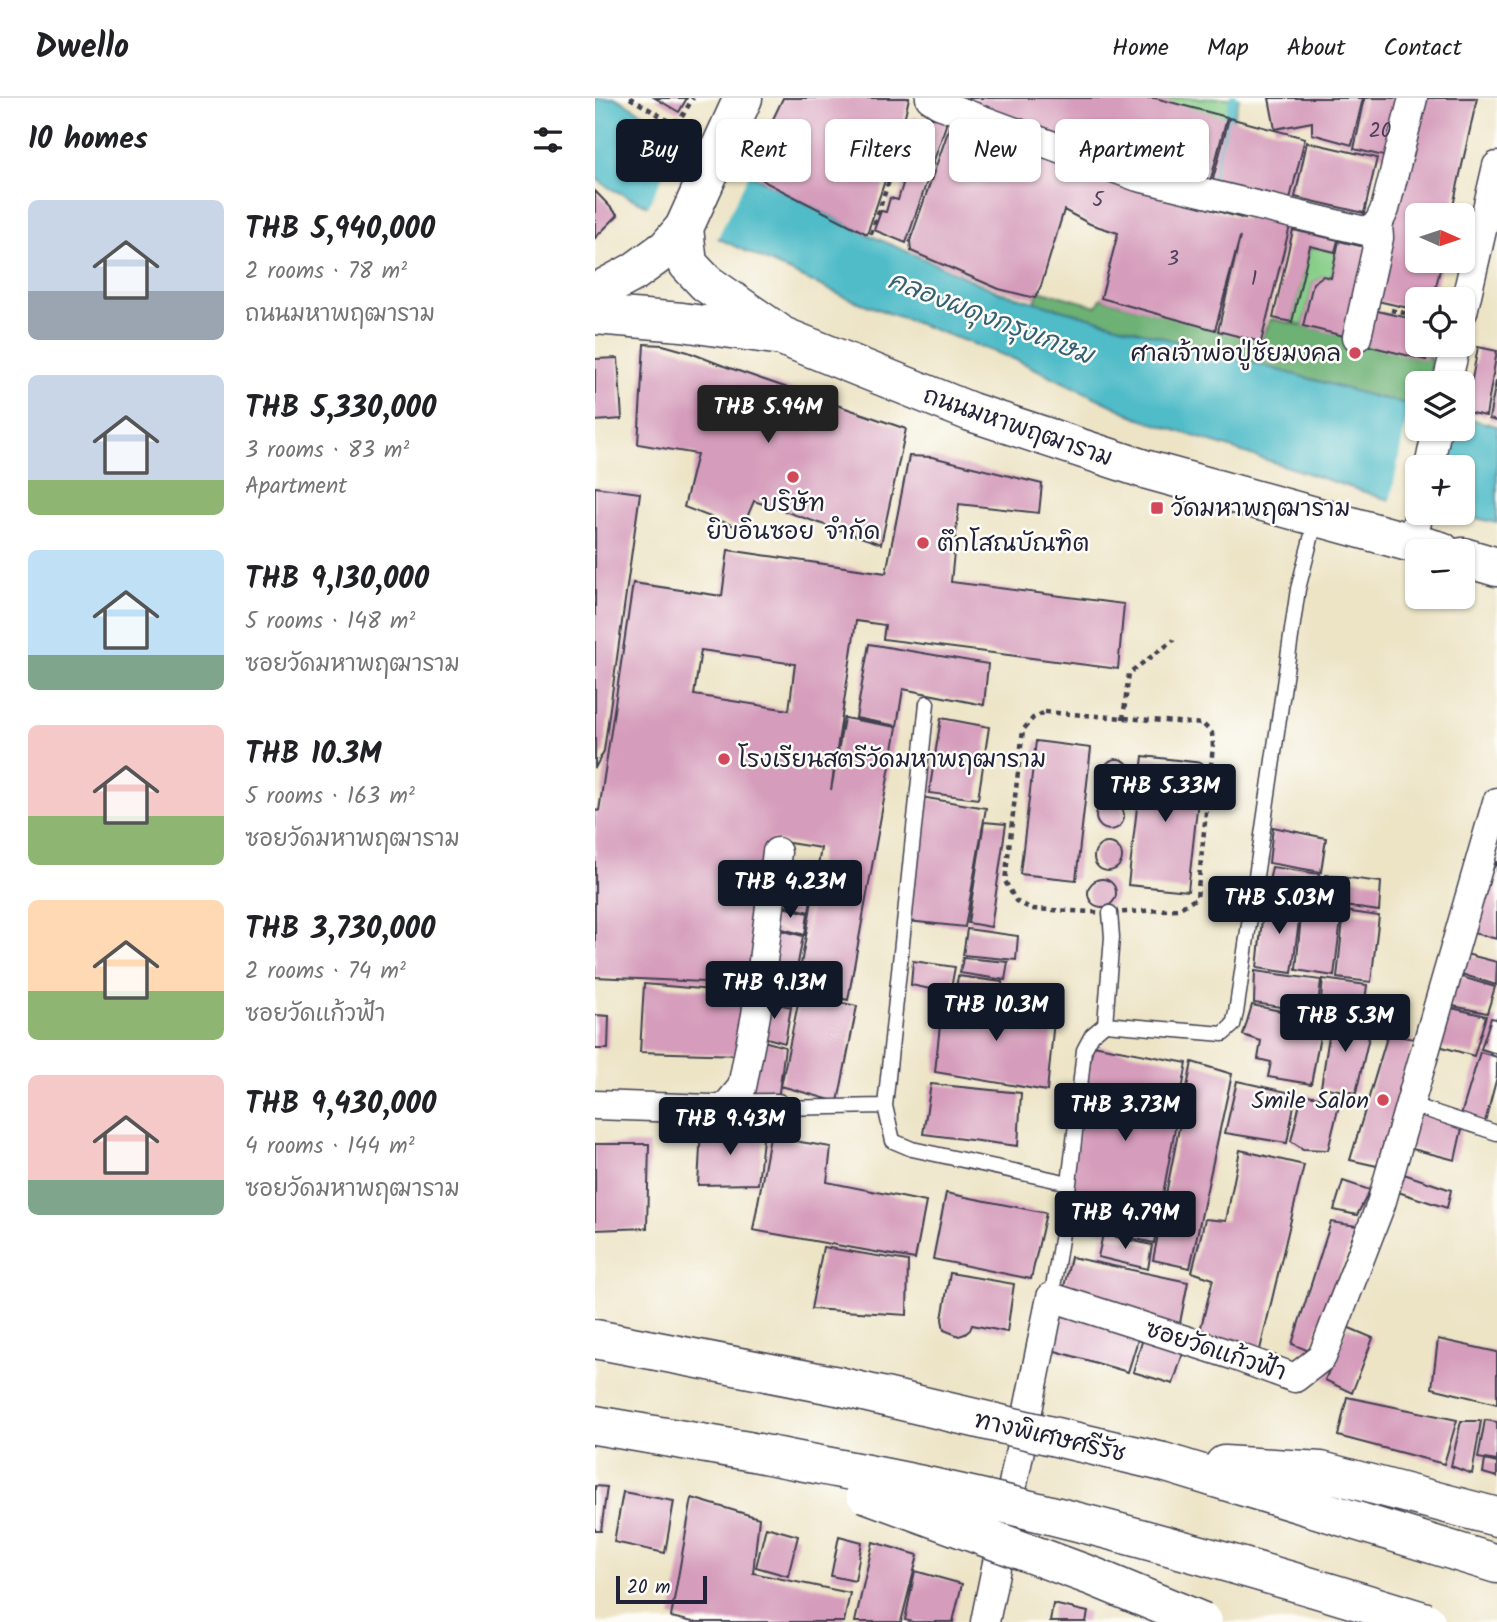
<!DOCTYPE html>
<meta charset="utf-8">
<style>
body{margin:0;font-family:Kalam,"Playpen Sans Thai",sans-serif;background:#f2f2f2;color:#202124;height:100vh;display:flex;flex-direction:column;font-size:26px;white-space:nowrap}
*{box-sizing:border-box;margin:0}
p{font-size:23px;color:#757577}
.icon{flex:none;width:38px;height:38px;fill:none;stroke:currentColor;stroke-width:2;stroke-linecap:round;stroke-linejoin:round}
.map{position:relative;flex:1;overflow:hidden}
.details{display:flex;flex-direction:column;background:#fff;width:595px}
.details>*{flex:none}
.top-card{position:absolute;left:21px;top:21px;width:665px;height:63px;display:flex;gap:14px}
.needle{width:46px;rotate:93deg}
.fabs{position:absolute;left:810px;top:105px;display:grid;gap:14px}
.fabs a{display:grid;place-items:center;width:70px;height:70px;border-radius:10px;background:#fff;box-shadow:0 2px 5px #0004;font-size:35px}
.scale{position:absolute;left:21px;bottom:18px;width:91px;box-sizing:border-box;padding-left:7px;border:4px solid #22223b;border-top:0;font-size:19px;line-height:24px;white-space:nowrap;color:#22223b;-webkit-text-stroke:5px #fdfcf7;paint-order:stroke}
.price{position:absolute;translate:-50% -60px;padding:0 16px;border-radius:7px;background:#111827;color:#fff;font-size:23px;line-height:46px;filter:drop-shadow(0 2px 4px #0008)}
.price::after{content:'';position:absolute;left:50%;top:42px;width:21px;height:16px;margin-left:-10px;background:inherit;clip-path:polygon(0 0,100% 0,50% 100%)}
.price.current{background:#222;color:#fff}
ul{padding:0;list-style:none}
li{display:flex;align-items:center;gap:21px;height:175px;padding:0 28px}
li span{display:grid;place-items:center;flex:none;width:196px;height:140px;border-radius:10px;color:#555}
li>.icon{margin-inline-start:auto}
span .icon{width:84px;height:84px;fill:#fffc;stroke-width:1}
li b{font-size:30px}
h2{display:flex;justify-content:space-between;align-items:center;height:84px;padding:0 28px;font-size:30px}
.tag{padding:0 24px;border-radius:10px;background:#fff;box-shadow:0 2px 5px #0004;font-size:24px;line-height:63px}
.tag.current{background:#111827;color:#fff}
header{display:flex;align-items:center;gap:42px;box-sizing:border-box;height:98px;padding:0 35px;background:#fff;border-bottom:2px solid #e0e0e0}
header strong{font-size:33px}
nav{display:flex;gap:38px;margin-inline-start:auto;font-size:24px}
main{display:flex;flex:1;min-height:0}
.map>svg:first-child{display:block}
.green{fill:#87ce89;stroke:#547862;stroke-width:2}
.forest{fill:#6db175;stroke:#486a58;stroke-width:2}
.water{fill:#4fbcc8;stroke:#386f82;stroke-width:2}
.pier{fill:#ede4c6}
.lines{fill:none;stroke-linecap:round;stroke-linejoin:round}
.stream{stroke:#4fbcc8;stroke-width:9}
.building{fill:#d59cbb;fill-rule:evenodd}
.lane-casing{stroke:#403f50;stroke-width:17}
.street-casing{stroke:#403f50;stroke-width:31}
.secondary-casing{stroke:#403f50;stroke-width:41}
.highway-casing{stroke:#403f50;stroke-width:41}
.path{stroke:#403f50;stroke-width:4.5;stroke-dasharray:5 5;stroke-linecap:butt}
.lane{stroke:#fff;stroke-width:14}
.street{stroke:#fff;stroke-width:28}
.secondary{stroke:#fff;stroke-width:38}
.highway{stroke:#fff;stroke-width:38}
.highway-bridge-casing{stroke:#403f50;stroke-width:41;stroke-linecap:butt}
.highway-bridge{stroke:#fff;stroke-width:38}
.poi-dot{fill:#d1495b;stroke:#fdfcf7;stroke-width:2.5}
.labels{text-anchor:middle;stroke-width:5;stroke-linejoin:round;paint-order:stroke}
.number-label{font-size:21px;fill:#4f405b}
.poi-label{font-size:24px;fill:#22223b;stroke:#fdfcf7;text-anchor:start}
.street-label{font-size:24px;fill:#22223b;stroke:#fdfcf7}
.water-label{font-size:26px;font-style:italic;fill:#346073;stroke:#fdfcf7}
</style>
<header>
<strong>Dwello</strong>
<nav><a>Home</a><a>Map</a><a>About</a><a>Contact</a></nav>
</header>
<main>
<section class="details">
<h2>10 homes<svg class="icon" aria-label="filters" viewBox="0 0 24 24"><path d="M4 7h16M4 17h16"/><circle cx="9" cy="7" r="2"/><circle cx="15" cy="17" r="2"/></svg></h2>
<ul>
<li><span style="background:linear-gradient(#c9d6e8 65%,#9aa5b1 0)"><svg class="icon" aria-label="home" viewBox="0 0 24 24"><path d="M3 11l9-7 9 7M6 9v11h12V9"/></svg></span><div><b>THB 5,940,000</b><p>2 rooms · 78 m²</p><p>ถนนมหาพฤฒาราม</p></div></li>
<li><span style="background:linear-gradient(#c9d6e8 75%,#8fb573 0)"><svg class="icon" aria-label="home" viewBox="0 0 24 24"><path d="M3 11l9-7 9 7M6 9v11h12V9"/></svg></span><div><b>THB 5,330,000</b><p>3 rooms · 83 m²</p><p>Apartment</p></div></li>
<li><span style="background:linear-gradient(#bfe0f5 75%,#7fa58c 0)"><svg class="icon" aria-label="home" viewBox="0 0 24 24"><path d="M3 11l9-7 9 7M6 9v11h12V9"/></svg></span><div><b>THB 9,130,000</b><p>5 rooms · 148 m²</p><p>ซอยวัดมหาพฤฒาราม</p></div></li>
<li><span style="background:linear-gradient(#f6c9c9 65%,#8fb573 0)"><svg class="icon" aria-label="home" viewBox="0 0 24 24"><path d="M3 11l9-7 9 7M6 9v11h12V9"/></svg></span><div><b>THB 10.3M</b><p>5 rooms · 163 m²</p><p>ซอยวัดมหาพฤฒาราม</p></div></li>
<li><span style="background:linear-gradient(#ffd9b3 65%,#8fb573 0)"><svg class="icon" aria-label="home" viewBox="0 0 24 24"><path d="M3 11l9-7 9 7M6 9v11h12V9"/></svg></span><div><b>THB 3,730,000</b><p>2 rooms · 74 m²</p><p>ซอยวัดแก้วฟ้า</p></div></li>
<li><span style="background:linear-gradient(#f6c9c9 75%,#7fa58c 0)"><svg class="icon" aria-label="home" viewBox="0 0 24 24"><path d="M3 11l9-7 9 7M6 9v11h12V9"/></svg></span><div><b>THB 9,430,000</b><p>4 rooms · 144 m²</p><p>ซอยวัดมหาพฤฒาราม</p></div></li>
</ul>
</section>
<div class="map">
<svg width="902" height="1524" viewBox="0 0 902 1524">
<rect width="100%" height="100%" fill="#fdfcf7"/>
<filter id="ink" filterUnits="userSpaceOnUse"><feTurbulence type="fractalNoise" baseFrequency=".0143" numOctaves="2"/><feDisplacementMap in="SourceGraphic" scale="14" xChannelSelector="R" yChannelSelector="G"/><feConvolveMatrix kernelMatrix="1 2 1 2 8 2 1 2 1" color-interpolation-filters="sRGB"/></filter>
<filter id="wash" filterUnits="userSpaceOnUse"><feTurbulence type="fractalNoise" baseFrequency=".00686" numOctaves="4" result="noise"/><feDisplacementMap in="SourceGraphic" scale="28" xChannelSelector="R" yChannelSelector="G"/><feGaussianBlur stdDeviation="1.57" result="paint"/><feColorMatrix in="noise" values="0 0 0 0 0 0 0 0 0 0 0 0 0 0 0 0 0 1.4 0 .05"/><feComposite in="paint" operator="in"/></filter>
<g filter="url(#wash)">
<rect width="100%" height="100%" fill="#ede4c6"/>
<path class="green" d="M 569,0 L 644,0 L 637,26 L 568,5 Z
M 715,148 L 742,154 L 736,180 L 728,178 L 718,185 L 708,228 L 697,224 Z"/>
<path class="forest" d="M 444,192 L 502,208 L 506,200 L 666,243 L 676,221 L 828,254 L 836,261 L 835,285 L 822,285 L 822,308 L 780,299 L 440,204 Z"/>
<path class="water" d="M 0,0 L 21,0 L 172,85 L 272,136 L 404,194 L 780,299 L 822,308 L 822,331 L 868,331 L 868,319 L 902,328 L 902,425 L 858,415 L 868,415 L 868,369 L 822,369 L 822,407 L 788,400 L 546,321 L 424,263 L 250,199 L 16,91 L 0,80 Z"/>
<path class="pier" d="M 89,34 L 156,72 L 121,143 L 52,111 Z
M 815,303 L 822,305 L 822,331 L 863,331 L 855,369 L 822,369 L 822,411 L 795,405 Z"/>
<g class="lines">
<path class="stream" d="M 614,89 L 639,0"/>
</g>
<g id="blocks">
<path class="building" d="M 60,0 L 92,0 L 84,14 Z
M 188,0 L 314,0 L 306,35 L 272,136 L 172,85 L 163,78 L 159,64 L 160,59 Z
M 360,0 L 560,0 L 632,19 L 614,88 L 477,45 Z
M 674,0 L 768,0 L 757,47 L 717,36 L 717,24 L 680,31 Z
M 770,0 L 815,0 L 801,61 L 759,51 Z
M 822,0 L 882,0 L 856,117 L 822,117 L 822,163 L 847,163 L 838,201 L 822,201 L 822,212 L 778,202 Z
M 318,19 L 353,21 L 311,145 L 279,132 L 286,113 L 291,114 L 295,100 L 303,102 L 308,86 L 306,85 L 310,73 L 301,70 Z
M 634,20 L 710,40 L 693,109 L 616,89 Z
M 357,22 L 509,81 L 650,121 L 651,117 L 695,128 L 666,244 L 623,233 L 645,139 L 620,232 L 506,200 L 523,135 L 495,126 L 469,112 L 446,188 L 440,200 L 404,191 L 316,153 L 315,143 Z
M 712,44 L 782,60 L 769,115 L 700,99 Z
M 0,93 L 23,117 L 0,140 Z
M 698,132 L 743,142 L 740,154 L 715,148 L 697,224 L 678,220 Z
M 744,143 L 778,151 L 757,240 L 708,228 L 718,185 L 728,178 L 736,180 Z
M 774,211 L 822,222 L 822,247 L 835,247 L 831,262 L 766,246 Z
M 49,246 L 68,247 L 93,254 L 129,268 L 311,331 L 286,446 L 159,403 L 147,431 L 89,409 L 102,356 L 43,346 Z
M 883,249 L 902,253 L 891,318 L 871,314 Z
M 23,260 L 27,321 L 0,323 L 0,261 Z
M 901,283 L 902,283 L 902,323 L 894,321 Z
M 314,358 L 337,359 L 447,386 L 444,415 L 364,406 L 356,484 L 529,506 L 523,571 L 288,541 L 290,527 L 261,523 L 236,692 L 249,620 L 302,629 L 253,902 L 202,890 L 226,750 L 175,742 L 153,886 L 0,879 L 0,712 L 4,713 L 38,485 L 127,498 L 133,452 L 291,475 ZM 106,552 L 200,566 L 194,612 L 99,597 Z
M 0,389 L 45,395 L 9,653 L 0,670 Z
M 274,546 L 393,566 L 389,607 L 308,591 L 302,628 L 261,620 Z
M 346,620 L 394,629 L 383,701 L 334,695 Z
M 441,643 L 496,650 L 481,782 L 425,776 Z
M 548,658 L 607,665 L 593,793 L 533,787 Z
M508 675a14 14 0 1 1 28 0a14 14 0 1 1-28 0Z
M 326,699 L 391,710 L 370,829 L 313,823 Z
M501 718a14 14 0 1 1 28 0a14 14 0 1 1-28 0Z
M 389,724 L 411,726 L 396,829 L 373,825 Z
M 678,729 L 731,740 L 726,774 L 674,765 Z
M499 759a14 14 0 1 1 28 0a14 14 0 1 1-28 0Z
M 902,763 L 902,841 L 871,833 L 888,772 L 897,773 Z
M 185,767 L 220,774 L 214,814 L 181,805 Z
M 677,769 L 725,776 L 723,806 L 707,804 L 707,802 L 706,804 L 671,798 Z
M 731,777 L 786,784 L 784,813 L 728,805 Z
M493 795a14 14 0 1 1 28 0a14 14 0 1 1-28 0Z
M 669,802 L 706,808 L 697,875 L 662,870 Z
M 179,807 L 213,815 L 210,837 L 176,828 Z
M 707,808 L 747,813 L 739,878 L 701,872 Z
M 749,813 L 784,818 L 776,884 L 742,880 Z
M 178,830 L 208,838 L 200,882 L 170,875 Z
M 372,831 L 423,838 L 421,862 L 368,857 Z
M 863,854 L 902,864 L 901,887 L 857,873 Z
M 368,860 L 413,864 L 410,882 L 365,875 Z
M 318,863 L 360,869 L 355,895 L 316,887 Z
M 660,873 L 726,882 L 722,914 L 659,905 Z
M 857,876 L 900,889 L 892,915 L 848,906 Z
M 170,878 L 200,884 L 196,906 L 167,900 Z
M 363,878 L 407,884 L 409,901 L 360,897 Z
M 728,881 L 772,887 L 768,919 L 725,913 Z
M 49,886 L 151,895 L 146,957 L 45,954 Z
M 205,896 L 262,908 L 243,1004 L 186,988 Z
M 348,899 L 460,912 L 452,993 L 340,974 Z
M 167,902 L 196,909 L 190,945 L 161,937 Z
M 657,907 L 728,922 L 716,986 L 673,979 L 676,964 L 663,961 L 666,943 L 648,937 Z
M 848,908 L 891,918 L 879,958 L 837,946 Z
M 0,917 L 14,918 L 13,951 L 0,951 Z
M 737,919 L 777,926 L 761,995 L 726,989 Z
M 896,920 L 902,921 L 902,956 L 886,951 Z
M 793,936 L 819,941 L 782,1068 L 755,1062 Z
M 161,941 L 190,949 L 183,1002 L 148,996 Z
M 498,947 L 592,965 L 559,1145 L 469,1125 Z
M 885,954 L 902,959 L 902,979 L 890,1024 L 866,1017 Z
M 597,964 L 637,976 L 595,1170 L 558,1162 Z
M 642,983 L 701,996 L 692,1045 L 630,1035 Z
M 336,986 L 426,995 L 423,1048 L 328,1036 Z
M 707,996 L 745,1003 L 733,1052 L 708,1051 L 696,1043 Z
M 817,1015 L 868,1026 L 860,1062 L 806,1048 Z
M 106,1030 L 169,1032 L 163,1086 L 103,1087 Z
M 175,1039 L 236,1049 L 232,1084 L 331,1104 L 320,1161 L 158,1132 Z
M 0,1046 L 54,1046 L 52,1130 L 0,1132 Z
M 645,1052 L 709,1067 L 663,1260 L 603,1241 L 618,1181 L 597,1174 L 610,1121 L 631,1123 Z
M 800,1073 L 856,1092 L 852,1110 L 794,1091 Z
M 748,1083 L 775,1092 L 762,1117 L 739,1112 Z
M 351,1095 L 451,1115 L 436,1181 L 338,1161 Z
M 736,1124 L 762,1128 L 714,1253 L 697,1246 Z
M 508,1136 L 557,1147 L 553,1171 L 503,1159 Z
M 228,1149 L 313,1163 L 312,1217 L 216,1211 Z
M 476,1159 L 593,1184 L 584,1230 L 465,1206 Z
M 355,1175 L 419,1186 L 412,1234 L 377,1227 L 375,1232 L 370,1236 L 364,1238 L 349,1232 L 347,1221 Z
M 461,1208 L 545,1235 L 533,1274 L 450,1250 Z
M 752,1229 L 778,1240 L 757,1295 L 730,1282 Z
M 549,1237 L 590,1249 L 578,1286 L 538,1274 Z
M 843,1241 L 902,1254 L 902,1306 L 837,1290 Z
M 752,1299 L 862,1322 L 849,1366 L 743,1338 Z
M 890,1322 L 902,1324 L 902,1363 L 883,1360 Z
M 866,1323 L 886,1323 L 877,1376 L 856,1368 Z
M 890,1362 L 902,1365 L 902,1379 L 888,1375 Z
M 0,1388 L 12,1389 L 6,1433 L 0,1433 Z
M 28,1394 L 79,1403 L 70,1455 L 19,1444 Z
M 97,1400 L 164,1420 L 158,1475 L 255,1495 L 249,1524 L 98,1524 L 76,1519 Z
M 171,1429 L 203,1438 L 193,1478 L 161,1469 Z
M 244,1438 L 267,1444 L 260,1483 L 236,1478 Z
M 278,1444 L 323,1457 L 306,1524 L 260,1524 Z
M 320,1473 L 367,1486 L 358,1524 L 319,1524 L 310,1522 Z
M 458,1506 L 493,1514 L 491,1524 L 455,1524 Z"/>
</g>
</g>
<g filter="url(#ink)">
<use href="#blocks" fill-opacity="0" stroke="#403f50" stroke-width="2"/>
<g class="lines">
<g class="lane-casing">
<path id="lane" d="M 332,605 L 290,1008 L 298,1043 L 317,1051 L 474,1085
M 510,926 L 517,839 L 515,815
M 814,1006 L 902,1035
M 182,1010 L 290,1008
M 456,1199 C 472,1117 480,1035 489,952 L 497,937 L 510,926 L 628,936 L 638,927 L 641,915 L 703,491 L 721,421"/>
</g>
<g class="street-casing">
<path id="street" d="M 335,0 L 344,6 L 543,79 L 770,133 L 783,126
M 868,214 L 902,68
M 762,239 L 784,140 L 783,126 L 790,111 L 818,0
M 852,285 L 861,247
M 834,369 L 842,331
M 817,445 L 824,415
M 0,1007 L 116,1011 L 182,1010
M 129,1011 L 147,989 L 161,917 L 182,754
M 390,1524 L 456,1199 L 637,1257 L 700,1280 L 727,1259 L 786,1106 L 902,704"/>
</g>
<g class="secondary-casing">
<path id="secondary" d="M 89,130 L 93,166 L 111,185 L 182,234
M 0,195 L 39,174 L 72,150 L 89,130 L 148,0
M 0,217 L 87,224 L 187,238 L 376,314 L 549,371 L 846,453
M 868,459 L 902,469"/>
</g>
<g class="highway-casing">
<path id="highway" d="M 0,1241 L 243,1288
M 0,1327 L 153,1353
M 568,1364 L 902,1466
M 629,1367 L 726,1373 L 902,1419"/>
</g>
<path class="path" d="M 35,0 L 74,23 L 85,22 L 98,0
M 276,136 L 315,21
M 796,212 L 822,218
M 450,614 L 608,626 L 617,635 L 618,648 L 602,800 L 583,811 L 515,815 L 437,811 L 421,803 L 410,783 L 428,632 L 438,620 Z
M 528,621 L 534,575 L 579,542"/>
<use href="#lane" class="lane"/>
<use href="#street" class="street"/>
<use href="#secondary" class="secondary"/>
<use href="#highway" class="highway"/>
<g class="highway-bridge-casing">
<path id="highway-bridge" d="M 243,1288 L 568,1364
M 153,1353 C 217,1366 282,1377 345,1391 C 509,1427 671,1474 831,1524
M 270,1395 L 499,1479 L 608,1524"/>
</g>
<use href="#highway-bridge" class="highway-bridge"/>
</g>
</g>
<g class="poi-dot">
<circle cx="760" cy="255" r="7"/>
<circle cx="198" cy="379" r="7"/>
<rect x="555" y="403" width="14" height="14" rx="3.5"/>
<circle cx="328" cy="445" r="7"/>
<circle cx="129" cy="661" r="7"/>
<circle cx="788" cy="1002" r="7"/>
</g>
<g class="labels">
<g class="number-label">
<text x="785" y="39">20</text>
<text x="503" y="108">5</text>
<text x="578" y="167">3</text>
<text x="659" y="187">1</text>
</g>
<g class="poi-label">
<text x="746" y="263" text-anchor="end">ศาลเจ้าพ่อปู่ชัยมงคล</text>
<text x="198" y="413" text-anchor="middle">บริษัท<tspan x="198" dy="28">ยิบอินซอย จำกัด</tspan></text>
<text x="576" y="418">วัดมหาพฤฒาราม</text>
<text x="342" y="453">ตึกโสณบัณฑิต</text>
<text x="143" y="669">โรงเรียนสตรีวัดมหาพฤฒาราม</text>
<text x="774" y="1010" text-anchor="end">Smile Salon</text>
</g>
<g class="street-label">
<text transform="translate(423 328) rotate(19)" y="8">ถนนมหาพฤฒาราม</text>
<text transform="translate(621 1252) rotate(18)" y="8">ซอยวัดแก้วฟ้า</text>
<text transform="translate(455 1338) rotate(13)" y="8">ทางพิเศษศรีรัช</text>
</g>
<g class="water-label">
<text transform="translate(396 219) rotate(21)" y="9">คลองผดุงกรุงเกษม</text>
</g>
</g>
</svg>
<div class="fabs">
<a><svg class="needle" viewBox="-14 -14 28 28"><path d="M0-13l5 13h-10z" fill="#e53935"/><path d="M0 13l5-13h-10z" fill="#757577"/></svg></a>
<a><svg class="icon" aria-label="locate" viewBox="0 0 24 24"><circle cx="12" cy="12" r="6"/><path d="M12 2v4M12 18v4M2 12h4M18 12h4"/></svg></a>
<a><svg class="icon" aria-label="layers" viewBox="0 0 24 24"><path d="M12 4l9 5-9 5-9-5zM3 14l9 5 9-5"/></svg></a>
<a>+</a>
<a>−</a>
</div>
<div class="scale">20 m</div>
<b class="price current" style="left:173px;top:347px">THB 5.94M</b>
<b class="price" style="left:570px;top:726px">THB 5.33M</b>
<b class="price" style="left:195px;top:822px">THB 4.23M</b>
<b class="price" style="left:684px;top:838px">THB 5.03M</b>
<b class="price" style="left:179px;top:923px">THB 9.13M</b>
<b class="price" style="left:401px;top:945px">THB 10.3M</b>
<b class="price" style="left:750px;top:956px">THB 5.3M</b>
<b class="price" style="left:530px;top:1045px">THB 3.73M</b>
<b class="price" style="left:135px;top:1059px">THB 9.43M</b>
<b class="price" style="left:530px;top:1153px">THB 4.79M</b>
<div class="top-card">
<a class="tag current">Buy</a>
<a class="tag">Rent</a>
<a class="tag">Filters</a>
<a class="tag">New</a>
<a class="tag">Apartment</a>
</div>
</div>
</main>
